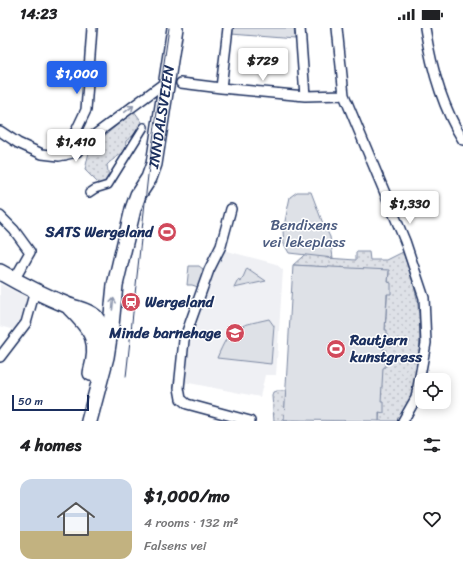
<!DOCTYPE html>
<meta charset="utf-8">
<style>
body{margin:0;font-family:Sriracha,sans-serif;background:#f6f6f6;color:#202124;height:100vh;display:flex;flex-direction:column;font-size:15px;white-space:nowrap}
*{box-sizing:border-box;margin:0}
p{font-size:13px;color:#757577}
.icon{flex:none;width:22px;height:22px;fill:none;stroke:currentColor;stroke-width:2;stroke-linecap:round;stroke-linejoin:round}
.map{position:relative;height:393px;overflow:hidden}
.details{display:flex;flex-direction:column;background:#fff;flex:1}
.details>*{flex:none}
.tools{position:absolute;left:415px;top:345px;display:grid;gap:8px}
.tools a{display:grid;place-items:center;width:36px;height:36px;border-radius:8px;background:#fff;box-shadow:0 2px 10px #0003;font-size:20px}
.scale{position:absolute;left:12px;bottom:10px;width:77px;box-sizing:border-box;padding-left:4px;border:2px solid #1b2f5e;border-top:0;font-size:11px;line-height:14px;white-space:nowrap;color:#1b2f5e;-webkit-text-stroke:3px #fff;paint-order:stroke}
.price{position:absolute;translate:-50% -34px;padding:0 9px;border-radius:4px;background:#fff;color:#222;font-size:13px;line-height:26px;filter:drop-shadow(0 1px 2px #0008)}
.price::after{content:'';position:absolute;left:50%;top:24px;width:12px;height:9px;margin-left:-6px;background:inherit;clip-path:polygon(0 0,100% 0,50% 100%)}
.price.current{background:#2563eb;color:#fff}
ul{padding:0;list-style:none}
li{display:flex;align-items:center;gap:12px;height:100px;padding:0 20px}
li+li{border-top:1px solid #e0e0e0}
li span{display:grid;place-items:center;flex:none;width:112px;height:80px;border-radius:12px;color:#555}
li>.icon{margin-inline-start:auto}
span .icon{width:48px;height:48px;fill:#fffc;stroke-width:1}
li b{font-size:17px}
h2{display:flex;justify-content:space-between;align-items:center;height:48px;padding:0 20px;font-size:17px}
.status{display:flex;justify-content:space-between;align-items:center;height:28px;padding:0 20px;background:#fff;direction:ltr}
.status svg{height:11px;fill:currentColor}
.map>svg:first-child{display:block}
.built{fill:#eff0f4}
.grass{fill:url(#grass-dots);stroke:#7c88a2}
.park{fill:#dee1e7;stroke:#7c88a2}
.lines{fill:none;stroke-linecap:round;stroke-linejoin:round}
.pedestrian-casing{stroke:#1b2f5e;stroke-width:10}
.minor-casing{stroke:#1b2f5e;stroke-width:12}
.primary-casing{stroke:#1b2f5e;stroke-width:18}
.pedestrian{stroke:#fff;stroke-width:7}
.minor{stroke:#fff;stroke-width:9}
.primary{stroke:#fff;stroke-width:15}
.tram{stroke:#1b2f5e;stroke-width:1}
.oneway{stroke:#8d97ae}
.labels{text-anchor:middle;stroke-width:3;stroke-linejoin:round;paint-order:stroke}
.street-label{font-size:15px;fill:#1b2f5e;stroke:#fff}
.park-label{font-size:15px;fill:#4c5c80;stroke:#fff}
.poi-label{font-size:15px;font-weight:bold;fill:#1b2f5e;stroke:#fff;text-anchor:end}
</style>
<div class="status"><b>14:23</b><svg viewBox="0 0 49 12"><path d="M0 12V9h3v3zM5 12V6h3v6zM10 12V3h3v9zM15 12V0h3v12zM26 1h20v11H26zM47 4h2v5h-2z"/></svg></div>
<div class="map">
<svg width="463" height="393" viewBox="0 0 463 393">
<defs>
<pattern id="grass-dots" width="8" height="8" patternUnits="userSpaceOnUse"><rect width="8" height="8" fill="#dee1e7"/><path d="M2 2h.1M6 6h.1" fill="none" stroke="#bec1c9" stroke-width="1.8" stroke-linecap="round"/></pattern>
</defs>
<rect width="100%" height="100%" fill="#fff"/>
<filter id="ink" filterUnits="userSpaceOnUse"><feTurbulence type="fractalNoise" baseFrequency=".025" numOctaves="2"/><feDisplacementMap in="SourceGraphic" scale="8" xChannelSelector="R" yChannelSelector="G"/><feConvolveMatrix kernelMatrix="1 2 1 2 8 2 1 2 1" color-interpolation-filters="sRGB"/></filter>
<g filter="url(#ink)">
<path class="built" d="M 223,222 L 276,236 L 283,242 L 276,347 L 265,347 L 260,369 L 184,354 L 185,322 Z
M 0,256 L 32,272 L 20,303 L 0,298 Z"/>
<path class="grass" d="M 134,83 L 142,94 L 143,97 L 140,102 L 126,113 C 125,116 126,119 125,122 C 123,126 112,131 107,137 L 109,150 L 107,153 L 99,156 L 85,142 L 89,124 L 97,114 Z
M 311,221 L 322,221 L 327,230 L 356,232 L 356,224 L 369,224 L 370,232 L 387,232 L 403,224 C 408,239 414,255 417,271 C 423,308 420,361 399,393 L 379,393 L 389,243 L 293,237 Z
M 277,363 L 286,363 L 284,392 L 301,393 L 274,393 L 272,368 L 273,364 Z"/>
<path class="park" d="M 232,0 L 294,0 L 295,11 L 231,6 Z
M 297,164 L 311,164 L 322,193 L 330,209 L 333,230 L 289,225 L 284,216 L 283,203 L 290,169 Z
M 293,237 L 389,242 L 388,254 L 391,255 L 391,266 L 387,266 L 385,302 L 387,302 L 387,309 L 384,309 L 383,332 L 385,333 L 385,339 L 383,340 L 381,374 L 384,374 L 384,385 L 379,384 L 379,393 L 284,392 Z
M 189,238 L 199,238 L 203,241 L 203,247 L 198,259 L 192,257 L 187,257 Z
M 247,240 L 266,253 L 234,260 L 238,252 L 241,254 Z
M 269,291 L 274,298 L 271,336 L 217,330 C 231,297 235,299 269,291 Z"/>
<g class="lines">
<g class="pedestrian-casing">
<path id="pedestrian" d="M 89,165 L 95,161 L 108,157 L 144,99"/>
</g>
<g class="minor-casing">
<path id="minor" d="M 300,0 L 305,68
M 337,0 L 344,67 L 405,213 L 424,270 L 426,315 L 416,370 L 403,393
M 425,0 C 431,38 442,79 463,112
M 181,55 L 221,60 L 305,68 L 344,67
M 221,60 L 228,0
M 0,103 L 18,115 L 42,126 L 59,128 L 77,124 L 93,108 L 167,53
M 65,127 L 65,119 L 76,103 L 86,82 L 92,0
M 231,181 L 221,218 L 209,242 L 184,312 L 179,360 L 181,371 L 187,376 L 250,393
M 0,188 L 14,202 L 30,224 L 14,252
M 0,329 L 26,295 L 33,270 L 37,263"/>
</g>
<g class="primary-casing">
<g id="primary">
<path d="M 0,244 C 21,256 44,268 67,277 C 76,281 87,282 95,289 C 102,297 104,308 104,318"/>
<path d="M 70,280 C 93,303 100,313 91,345"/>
<path id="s1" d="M 89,393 L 106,329 L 111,297 L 115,257 L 133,181 L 138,167 L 149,150 L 154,136 L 175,0"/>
</g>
</g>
<use href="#pedestrian" class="pedestrian"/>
<use href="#minor" class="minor"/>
<use href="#primary" class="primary"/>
<path class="tram" d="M 126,349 L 148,147 L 169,0"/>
</g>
<defs><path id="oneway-shaft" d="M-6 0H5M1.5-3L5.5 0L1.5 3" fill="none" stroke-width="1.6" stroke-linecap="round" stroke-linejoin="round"/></defs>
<g class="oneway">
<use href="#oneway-shaft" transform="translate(129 81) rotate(-37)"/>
<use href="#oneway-shaft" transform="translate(113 276) rotate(-84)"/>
</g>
</g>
<defs>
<g id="stadium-disc" transform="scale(1)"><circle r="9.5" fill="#d1495b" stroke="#fff"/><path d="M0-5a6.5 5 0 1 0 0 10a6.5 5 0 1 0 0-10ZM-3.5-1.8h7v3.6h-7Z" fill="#fff"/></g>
<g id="station-disc" transform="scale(1)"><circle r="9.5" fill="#d1495b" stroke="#fff"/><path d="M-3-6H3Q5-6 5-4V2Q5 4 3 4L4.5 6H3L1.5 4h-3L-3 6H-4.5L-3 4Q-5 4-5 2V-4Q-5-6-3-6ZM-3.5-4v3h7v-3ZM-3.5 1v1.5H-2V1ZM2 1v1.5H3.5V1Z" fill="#fff"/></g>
<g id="school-disc" transform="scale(1)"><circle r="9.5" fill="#d1495b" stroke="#fff"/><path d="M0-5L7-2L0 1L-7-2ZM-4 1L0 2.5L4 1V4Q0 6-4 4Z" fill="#fff"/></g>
</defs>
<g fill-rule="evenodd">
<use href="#stadium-disc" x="167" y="204"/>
<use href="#station-disc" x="131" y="274"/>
<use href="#school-disc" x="235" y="305"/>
<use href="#stadium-disc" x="336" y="321"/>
</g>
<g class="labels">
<g class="street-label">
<text dy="5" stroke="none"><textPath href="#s1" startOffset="315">INNDALSVEIEN</textPath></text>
</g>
<g class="park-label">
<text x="304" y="202">Bendixens<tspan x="304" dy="17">vei lekeplass</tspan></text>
</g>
<g class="poi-label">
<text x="153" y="209">SATS Wergeland</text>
<text x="145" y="279" text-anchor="start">Wergeland</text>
<text x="221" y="310">Minde barnehage</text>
<text x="350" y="317" text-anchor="start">Rautjern<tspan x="350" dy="17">kunstgress</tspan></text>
</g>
</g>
</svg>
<div class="tools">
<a><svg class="icon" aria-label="locate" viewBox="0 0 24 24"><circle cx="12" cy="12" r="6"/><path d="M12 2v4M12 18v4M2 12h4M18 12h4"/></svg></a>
</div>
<div class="scale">50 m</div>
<b class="price" style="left:263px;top:54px">$729</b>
<b class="price current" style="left:77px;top:67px">$1,000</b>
<b class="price" style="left:76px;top:135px">$1,410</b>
<b class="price" style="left:410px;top:197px">$1,330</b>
</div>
<section class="details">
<h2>4 homes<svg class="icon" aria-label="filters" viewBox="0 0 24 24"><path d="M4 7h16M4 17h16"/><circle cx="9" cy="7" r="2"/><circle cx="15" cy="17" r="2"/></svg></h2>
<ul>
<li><span style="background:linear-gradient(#c9d6e8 65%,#c2b280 0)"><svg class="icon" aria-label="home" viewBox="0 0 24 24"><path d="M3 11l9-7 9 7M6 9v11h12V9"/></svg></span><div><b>$1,000/mo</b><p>4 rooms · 132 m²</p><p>Falsens vei</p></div><svg class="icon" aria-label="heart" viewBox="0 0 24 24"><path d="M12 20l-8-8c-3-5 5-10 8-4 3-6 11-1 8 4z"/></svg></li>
</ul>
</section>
